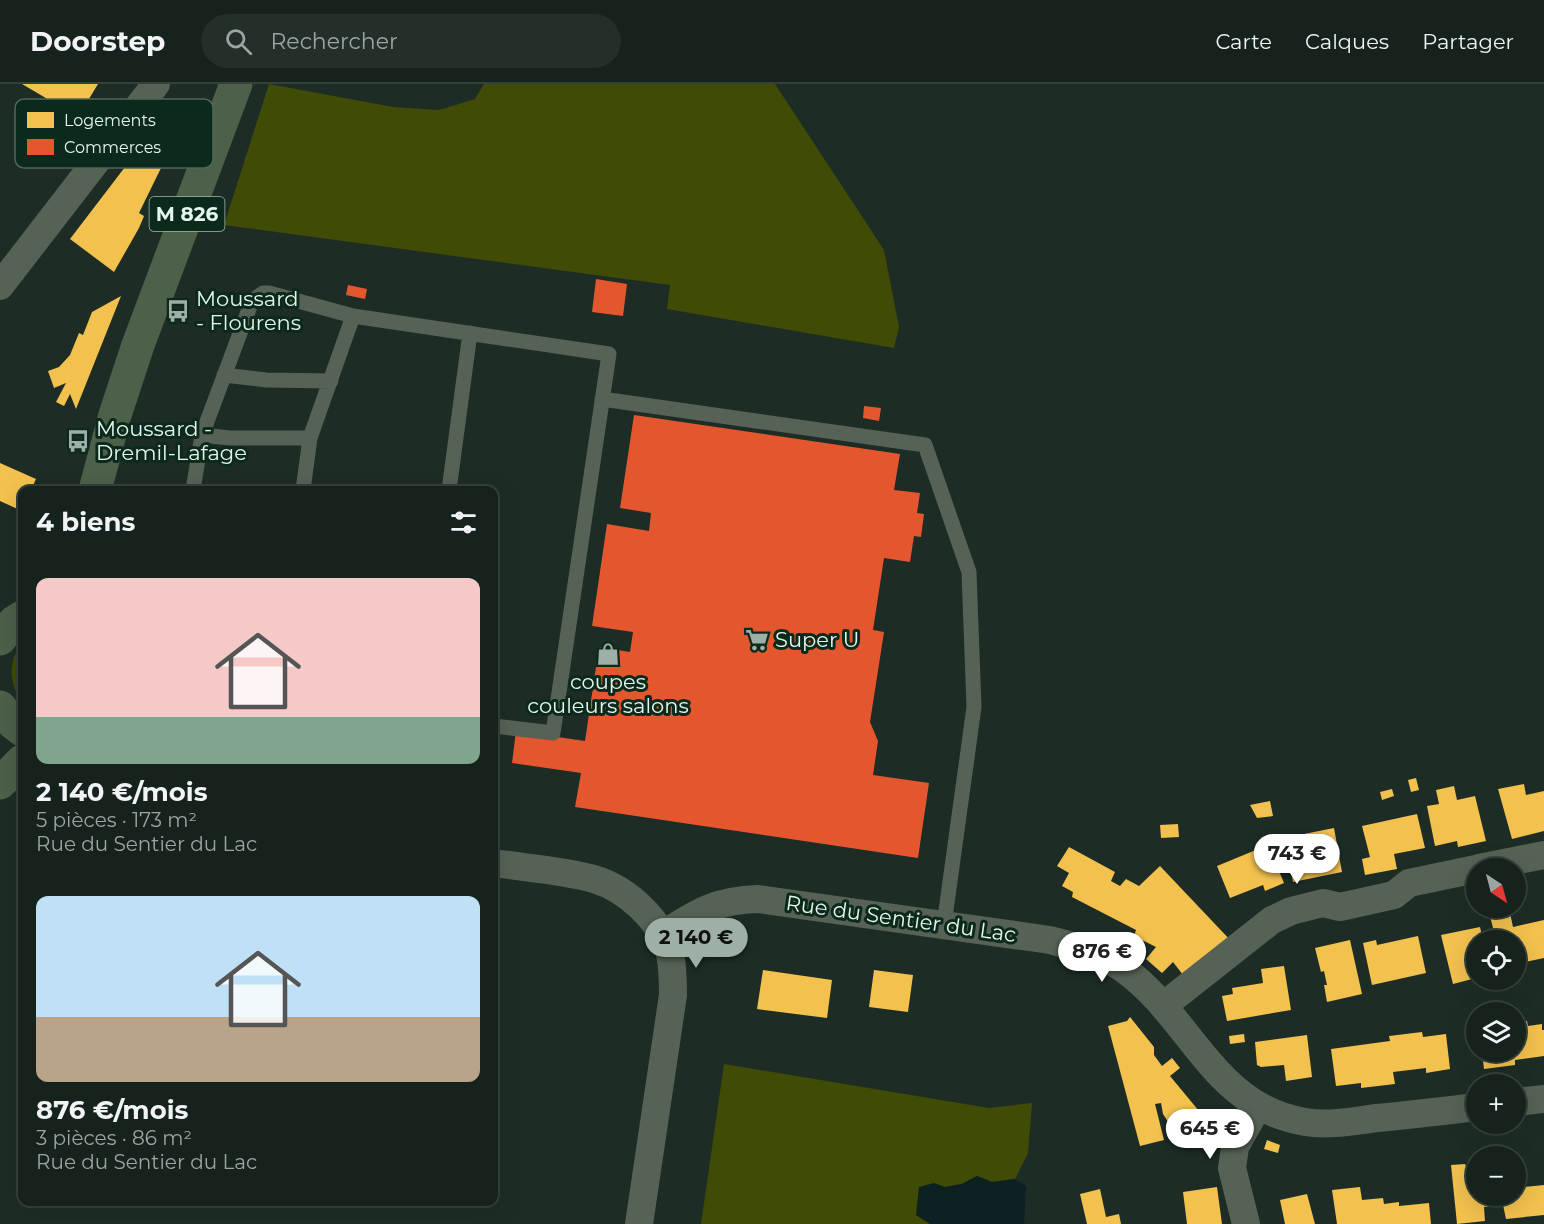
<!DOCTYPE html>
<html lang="fr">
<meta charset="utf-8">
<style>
body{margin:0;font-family:Montserrat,sans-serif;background:#232f29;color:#f1f3f6;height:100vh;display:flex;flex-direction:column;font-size:22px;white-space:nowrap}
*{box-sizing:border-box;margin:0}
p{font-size:20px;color:#9ea4a3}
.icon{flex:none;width:33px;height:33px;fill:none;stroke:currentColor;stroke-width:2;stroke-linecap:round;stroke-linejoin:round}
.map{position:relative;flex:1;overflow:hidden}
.sheet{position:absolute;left:18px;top:402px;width:480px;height:720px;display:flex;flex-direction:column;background:#16221c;border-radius:12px;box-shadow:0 6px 24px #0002,0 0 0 2px #353f3b}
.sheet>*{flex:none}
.needle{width:39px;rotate:144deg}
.fabs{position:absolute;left:1466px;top:774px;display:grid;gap:12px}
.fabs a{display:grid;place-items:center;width:60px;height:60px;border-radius:50%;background:#16221c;box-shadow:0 6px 24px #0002,0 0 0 2px #353f3b;font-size:30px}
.price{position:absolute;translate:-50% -51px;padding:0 14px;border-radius:21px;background:#fff;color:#222;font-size:20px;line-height:39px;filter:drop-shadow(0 2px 3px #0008)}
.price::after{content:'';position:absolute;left:50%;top:36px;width:18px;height:14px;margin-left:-9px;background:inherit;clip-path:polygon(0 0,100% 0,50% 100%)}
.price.selected{background:#9eafa6;color:#111}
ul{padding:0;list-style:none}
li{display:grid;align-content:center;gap:12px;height:318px;padding:0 18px}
li span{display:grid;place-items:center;height:186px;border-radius:12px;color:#555}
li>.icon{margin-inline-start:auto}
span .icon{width:108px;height:108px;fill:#fffc;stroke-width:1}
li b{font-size:26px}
h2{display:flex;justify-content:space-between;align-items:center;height:72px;padding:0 18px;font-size:26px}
header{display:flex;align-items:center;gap:36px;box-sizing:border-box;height:84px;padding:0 30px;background:#16221c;border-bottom:2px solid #353f3b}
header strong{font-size:28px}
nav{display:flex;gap:33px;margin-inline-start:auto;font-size:21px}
.search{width:420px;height:54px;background:#232f29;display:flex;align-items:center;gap:15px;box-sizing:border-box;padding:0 21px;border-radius:33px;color:#9ea4a3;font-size:22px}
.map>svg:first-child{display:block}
.green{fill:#404b05}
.water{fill:#0e2122}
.homes{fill:#f2c14e}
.shops{fill:#e4572e}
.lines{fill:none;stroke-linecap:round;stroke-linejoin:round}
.lane{stroke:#556255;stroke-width:15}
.street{stroke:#556255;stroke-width:28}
.primary{stroke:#4d604a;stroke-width:33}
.labels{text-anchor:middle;stroke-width:6;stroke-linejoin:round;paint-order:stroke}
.shield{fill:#0c2a1c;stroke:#a3b8ad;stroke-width:1.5}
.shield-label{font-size:20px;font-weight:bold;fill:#e4f5eb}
.poi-label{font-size:21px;fill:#e4f5eb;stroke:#0c2a1c;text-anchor:start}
.street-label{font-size:21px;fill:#e4f5eb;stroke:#0c2a1c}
.key{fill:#0c2a1c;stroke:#4d675a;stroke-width:1.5}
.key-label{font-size:16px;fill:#e4f5eb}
</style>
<header>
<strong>Doorstep</strong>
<div class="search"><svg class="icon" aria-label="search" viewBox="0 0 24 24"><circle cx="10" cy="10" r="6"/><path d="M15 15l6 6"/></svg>Rechercher</div>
<nav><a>Carte</a><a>Calques</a><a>Partager</a></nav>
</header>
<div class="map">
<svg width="1544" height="1140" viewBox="0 0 1544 1140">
<rect width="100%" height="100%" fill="#1d2d25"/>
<path class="green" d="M 269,0 L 393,23 L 439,26 L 475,15 L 484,0 L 775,0 L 884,166 L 899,243 L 894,264 L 667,225 L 670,201 L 224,141 Z
M 22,560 L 22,617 C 9,600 7,577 22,560 Z
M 724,980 L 989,1024 L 1032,1019 L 1028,1069 L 1015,1095 L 992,1098 L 977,1092 L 962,1100 L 945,1103 L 916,1131 L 930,1140 L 701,1140 Z"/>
<path class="water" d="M 977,1092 L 992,1098 L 1015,1095 L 1026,1102 L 1024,1140 L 930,1140 L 916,1131 L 919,1103 L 934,1099 L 945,1103 L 962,1100 Z"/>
<path class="homes" d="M 22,0 L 98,0 L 78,33 Z
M 138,66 L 161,84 L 139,129 L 144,132 L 139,144 L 114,188 L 70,155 Z
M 121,212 L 76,325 L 70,310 L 64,322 L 56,318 L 66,299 L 54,304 L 48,287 L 59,283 L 70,271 L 79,249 L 83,251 L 92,228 Z
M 0,379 L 36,395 L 31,406 L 22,406 L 22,427 L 0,417 Z
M 1416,694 L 1419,706 L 1411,708 L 1408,696 Z
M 1524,700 L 1526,711 L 1544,707 L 1544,747 L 1512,755 L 1498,705 Z
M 1454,702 L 1457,716 L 1475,712 L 1486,757 L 1458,763 L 1457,757 L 1435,762 L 1427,722 L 1439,720 L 1436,706 Z
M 1392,705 L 1394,712 L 1382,716 L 1380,708 Z
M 1270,717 L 1273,732 L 1257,734 L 1250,721 Z
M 1417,730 L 1425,764 L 1394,770 L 1397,785 L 1365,791 L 1362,775 L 1370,773 L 1362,742 Z
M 1178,740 L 1179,753 L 1161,754 L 1160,741 Z
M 1334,744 L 1342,788 L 1293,798 L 1285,758 L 1305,754 L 1304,750 Z
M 1268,761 L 1284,799 L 1265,807 L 1263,801 L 1230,814 L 1217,782 Z
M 1069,763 L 1115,788 L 1111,797 L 1120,802 L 1126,795 L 1139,802 L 1160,782 L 1233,859 L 1187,896 L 1173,878 L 1162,889 L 1146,875 L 1156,863 L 1134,852 L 1136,846 L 1072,813 L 1073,808 L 1062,802 L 1069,789 L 1057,782 Z
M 1509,824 L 1513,843 L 1544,836 L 1544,874 L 1521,879 L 1518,866 L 1515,867 L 1515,856 L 1496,856 L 1489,828 Z
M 1480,843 L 1483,856 L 1476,856 L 1476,894 L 1453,900 L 1441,851 Z
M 1418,852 L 1426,889 L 1372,901 L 1363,859 L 1376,856 L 1377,861 Z
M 1350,856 L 1362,910 L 1327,918 L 1324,901 L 1327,901 L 1324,887 L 1321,888 L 1315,864 Z
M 1284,882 L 1291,926 L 1227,937 L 1222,912 L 1233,910 L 1232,904 L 1263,899 L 1261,885 Z
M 763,886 L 832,896 L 827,934 L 757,925 Z
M 874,886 L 913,891 L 908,928 L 869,923 Z
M 1130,933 L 1154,963 L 1154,971 L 1162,982 L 1172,974 L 1180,984 L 1170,992 L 1199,1027 L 1174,1047 L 1163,1030 L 1161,1019 L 1155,1020 L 1164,1056 L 1140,1062 L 1108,942 L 1127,937 Z
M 1527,937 L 1528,942 L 1542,940 L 1542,946 L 1544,946 L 1544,972 L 1515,976 L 1515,981 L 1484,985 L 1482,968 L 1515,968 L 1515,938 Z
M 1422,948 L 1423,953 L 1446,950 L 1450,985 L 1426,989 L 1426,984 L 1393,988 L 1395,1000 L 1361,1004 L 1361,999 L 1336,1002 L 1331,965 L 1390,957 L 1389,952 Z
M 1244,950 L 1245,958 L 1230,960 L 1229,952 Z
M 1307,951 L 1312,993 L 1286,997 L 1284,981 L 1261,983 L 1257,981 L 1255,958 Z
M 1267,1056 L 1280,1061 L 1278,1069 L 1264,1065 Z
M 1465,1080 L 1466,1083 L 1476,1082 L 1476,1112 L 1515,1112 L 1515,1104 L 1544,1101 L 1544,1131 L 1506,1135 L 1503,1121 L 1484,1123 L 1485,1137 L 1457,1140 L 1451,1081 Z
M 1217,1103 L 1222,1140 L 1187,1140 L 1183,1108 Z
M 1360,1103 L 1362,1116 L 1383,1114 L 1384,1120 L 1399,1118 L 1399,1122 L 1429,1119 L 1431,1140 L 1337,1140 L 1332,1106 Z
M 1100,1105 L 1106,1133 L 1119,1130 L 1121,1140 L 1087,1140 L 1080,1110 Z
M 1307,1110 L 1315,1140 L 1285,1140 L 1280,1116 Z"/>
<path class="shops" d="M 596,195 L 627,200 L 623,232 L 592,228 Z
M 348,201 L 367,205 L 365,215 L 346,211 Z
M 864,322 L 881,324 L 879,337 L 863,334 Z
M 634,331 L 900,370 L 894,406 L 920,409 L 917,429 L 924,430 L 921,453 L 914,452 L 910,478 L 884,474 L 873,546 L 884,548 L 870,638 L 878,657 L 873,691 L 929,699 L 918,774 L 575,723 L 581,689 L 512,679 L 516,647 L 585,657 L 599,563 L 630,568 L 633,548 L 592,542 L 607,440 L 649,447 L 651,429 L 620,424 Z"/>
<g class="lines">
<path class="lane" d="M 224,291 L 266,296 L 331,297
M 602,315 L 925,361 L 969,488 L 974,623 L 944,841
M 202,351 L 252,217 L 263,209 L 269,209 L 353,232
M 193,406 L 202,351 L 230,354 L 310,354
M 303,406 L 310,354 L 353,232 L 609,270 L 553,649 L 494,642
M 449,406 L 470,249"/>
<path class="street" d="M 0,202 L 156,0
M 494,779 C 527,784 562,786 594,795 C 627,805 661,836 670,870 C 673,884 673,897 673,911 L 639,1140
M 1479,784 L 1544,771
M 662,851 C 696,829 716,816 758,815 L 1050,856 C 1076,863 1102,869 1125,886 C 1191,934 1214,1023 1305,1038 C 1329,1042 1353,1037 1377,1034 C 1410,1031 1443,1027 1476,1023
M 1163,922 L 1272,836 L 1291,827 L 1323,819 L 1340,823 L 1394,811 L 1409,799 L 1476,785
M 1515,1018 L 1544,1015
M 1246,1140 L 1232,1084 L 1235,1063 L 1258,1022"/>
<path class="primary" d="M 95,406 L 115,331 L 138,261 L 236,0
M 0,555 L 14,538 L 22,533
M 0,623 L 13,639 L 22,646
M 0,699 L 22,677"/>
</g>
<defs>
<g id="bus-bare" transform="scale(1.8)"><path d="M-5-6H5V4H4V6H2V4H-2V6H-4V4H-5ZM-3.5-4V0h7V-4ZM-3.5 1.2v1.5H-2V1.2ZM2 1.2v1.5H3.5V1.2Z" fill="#9eafa6" stroke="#0c2a1c" stroke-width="2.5" paint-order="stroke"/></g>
<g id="supermarket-bare" transform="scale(1.8)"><path d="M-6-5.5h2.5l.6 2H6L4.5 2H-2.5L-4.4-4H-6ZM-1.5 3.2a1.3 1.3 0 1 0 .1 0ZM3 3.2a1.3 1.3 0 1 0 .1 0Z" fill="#9eafa6" stroke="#0c2a1c" stroke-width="2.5" paint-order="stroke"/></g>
<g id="shop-bare" transform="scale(1.8)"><path d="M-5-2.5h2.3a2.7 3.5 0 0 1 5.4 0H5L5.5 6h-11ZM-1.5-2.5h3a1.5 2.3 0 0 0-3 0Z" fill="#9eafa6" stroke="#0c2a1c" stroke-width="2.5" paint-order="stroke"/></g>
</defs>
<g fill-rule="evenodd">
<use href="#bus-bare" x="178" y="227"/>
<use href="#bus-bare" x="78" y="357"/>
<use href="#supermarket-bare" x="757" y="556"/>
<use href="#shop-bare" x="608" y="570"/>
</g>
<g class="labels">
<rect class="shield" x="149.5" y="113" width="75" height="34" rx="4.5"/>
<g class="shield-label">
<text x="187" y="137">M 826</text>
</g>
<g class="poi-label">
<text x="196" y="222">Moussard<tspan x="196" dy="24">- Flourens</tspan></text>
<text x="96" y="352">Moussard -<tspan x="96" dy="24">Dremil-Lafage</tspan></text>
<text x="775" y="563">Super U</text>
<text x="608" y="605" text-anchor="middle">coupes<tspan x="608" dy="24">couleurs salons</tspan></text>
</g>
<g class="street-label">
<text transform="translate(901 835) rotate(8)" y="7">Rue du Sentier du Lac</text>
</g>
</g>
<rect x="15" y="15" width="198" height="69" rx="9" class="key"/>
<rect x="27" y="28" width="27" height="16" fill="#f2c14e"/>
<rect x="27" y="55" width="27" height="16" fill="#e4572e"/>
<g class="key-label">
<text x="64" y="42">Logements</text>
<text x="64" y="69">Commerces</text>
</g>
</svg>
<div class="fabs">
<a><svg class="needle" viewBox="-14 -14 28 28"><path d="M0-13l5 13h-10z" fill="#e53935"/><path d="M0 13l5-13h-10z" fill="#9ea4a3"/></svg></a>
<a><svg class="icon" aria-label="locate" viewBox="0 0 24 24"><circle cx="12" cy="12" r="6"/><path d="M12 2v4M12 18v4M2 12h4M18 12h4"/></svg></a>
<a><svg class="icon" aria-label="layers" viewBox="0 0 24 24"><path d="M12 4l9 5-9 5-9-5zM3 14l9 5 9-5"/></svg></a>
<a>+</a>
<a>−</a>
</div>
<b class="price" style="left:1297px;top:801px">743 €</b>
<b class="price selected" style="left:696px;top:885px">2 140 €</b>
<b class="price" style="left:1102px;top:899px">876 €</b>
<b class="price" style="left:1210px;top:1076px">645 €</b>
<section class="sheet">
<h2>4 biens<svg class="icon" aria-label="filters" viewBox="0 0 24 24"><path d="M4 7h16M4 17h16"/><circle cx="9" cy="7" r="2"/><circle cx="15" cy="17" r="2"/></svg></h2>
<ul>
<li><span style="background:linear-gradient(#f6c9c9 75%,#7fa58c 0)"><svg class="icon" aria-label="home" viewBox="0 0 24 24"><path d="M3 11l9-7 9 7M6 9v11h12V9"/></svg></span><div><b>2 140 €/mois</b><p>5 pièces · 173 m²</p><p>Rue du Sentier du Lac</p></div></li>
<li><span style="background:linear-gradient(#bfe0f5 65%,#b9a48a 0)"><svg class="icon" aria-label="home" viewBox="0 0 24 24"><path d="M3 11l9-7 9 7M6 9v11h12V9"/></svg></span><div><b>876 €/mois</b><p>3 pièces · 86 m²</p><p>Rue du Sentier du Lac</p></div></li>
</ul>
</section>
</div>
